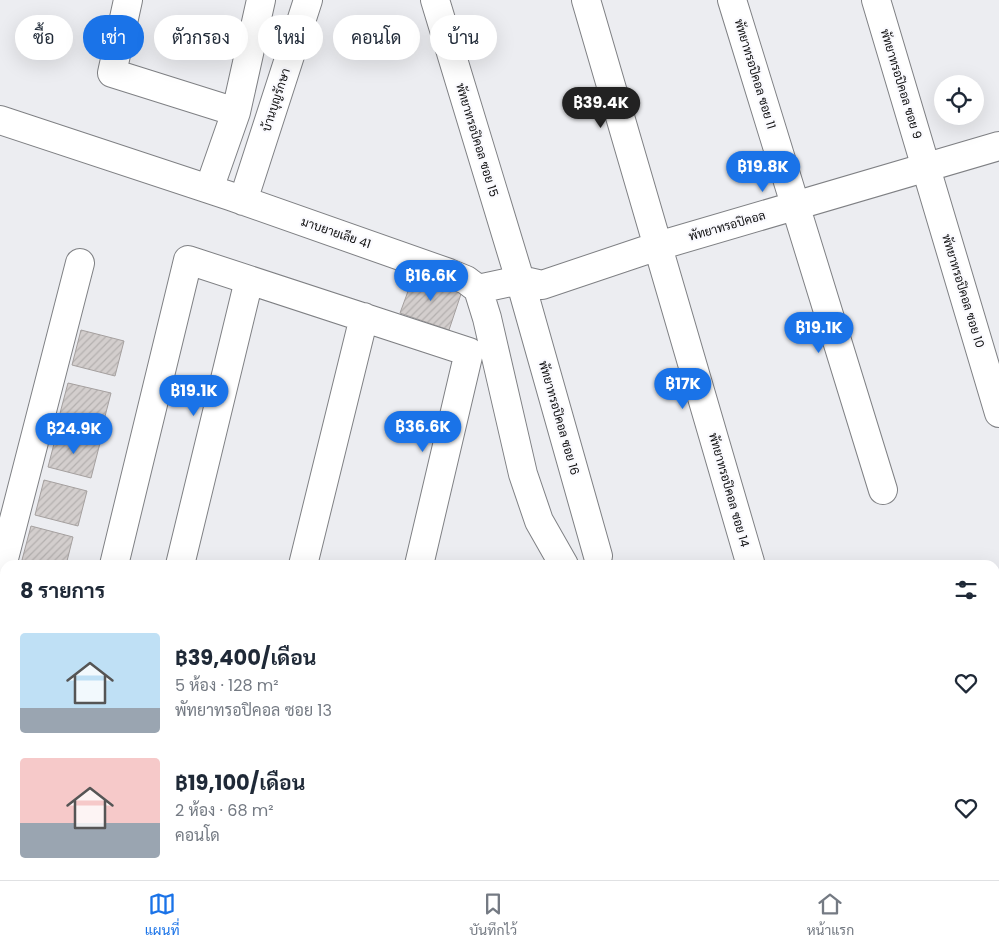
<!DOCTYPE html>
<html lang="th">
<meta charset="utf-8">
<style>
body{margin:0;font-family:Poppins,Sarabun,sans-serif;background:#f6f6f7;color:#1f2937;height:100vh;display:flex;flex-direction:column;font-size:19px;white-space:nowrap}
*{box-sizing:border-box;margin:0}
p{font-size:16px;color:#747a83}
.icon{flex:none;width:28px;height:28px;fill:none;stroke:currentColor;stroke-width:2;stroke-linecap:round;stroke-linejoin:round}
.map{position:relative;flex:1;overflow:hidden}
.sheet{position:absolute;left:0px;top:560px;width:1000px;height:320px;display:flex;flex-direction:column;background:#fff;border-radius:15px 15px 0 0;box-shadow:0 5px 20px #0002}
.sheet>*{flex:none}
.top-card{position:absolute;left:15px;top:15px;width:500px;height:45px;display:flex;gap:10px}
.tools{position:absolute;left:934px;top:75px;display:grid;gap:10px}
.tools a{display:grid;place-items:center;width:50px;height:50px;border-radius:50%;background:#fff;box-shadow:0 5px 20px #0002;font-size:25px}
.price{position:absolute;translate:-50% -42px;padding:0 11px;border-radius:18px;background:#1a73e8;color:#fff;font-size:16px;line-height:32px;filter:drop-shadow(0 1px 2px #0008)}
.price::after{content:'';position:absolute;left:50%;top:30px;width:15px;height:11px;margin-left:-8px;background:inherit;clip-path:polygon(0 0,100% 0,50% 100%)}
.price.current{background:#222;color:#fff}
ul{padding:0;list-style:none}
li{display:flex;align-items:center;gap:15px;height:125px;padding:0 20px}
li span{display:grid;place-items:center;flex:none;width:140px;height:100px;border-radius:5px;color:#555}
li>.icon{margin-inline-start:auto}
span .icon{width:60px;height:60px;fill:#fffc;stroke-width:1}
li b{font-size:21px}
h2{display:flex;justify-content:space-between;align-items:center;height:60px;padding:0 20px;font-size:21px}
.tag{padding:0 18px;border-radius:22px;background:#fff;box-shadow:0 5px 20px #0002;font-size:18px;line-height:45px}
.tag.current{background:#1a73e8;color:#fff}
.tabs{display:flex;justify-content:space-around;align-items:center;height:70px;border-top:1px solid #e0e1e3;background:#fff;font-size:14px;color:#747a83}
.tabs a{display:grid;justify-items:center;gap:2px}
.tabs .current{color:#1a73e8}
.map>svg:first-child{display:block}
.building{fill:url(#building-hatch);stroke:#a5a09f}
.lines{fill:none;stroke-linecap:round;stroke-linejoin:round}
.minor-casing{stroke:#7f8084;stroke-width:30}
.minor{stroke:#fff;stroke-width:28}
.labels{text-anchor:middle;stroke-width:4.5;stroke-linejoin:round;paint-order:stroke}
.street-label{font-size:12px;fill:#0e0e0f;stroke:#fafafe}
</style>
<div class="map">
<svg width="999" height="880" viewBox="0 0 999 880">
<defs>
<pattern id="building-hatch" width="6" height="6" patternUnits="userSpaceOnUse" patternTransform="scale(1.25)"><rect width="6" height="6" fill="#d3cecd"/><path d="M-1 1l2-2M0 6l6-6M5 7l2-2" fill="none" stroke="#b4b0af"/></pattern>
</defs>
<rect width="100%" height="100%" fill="#ecedf1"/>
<path class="building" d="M 414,275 L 462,291 L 449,330 L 400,313 Z
M 81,330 L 124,341 L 115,376 L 72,365 Z
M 68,383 L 111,393 L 102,428 L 59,417 Z
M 57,432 L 100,443 L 91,478 L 48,467 Z
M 44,480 L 87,491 L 78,526 L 35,515 Z
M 31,526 L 73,537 L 66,565 L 40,565 L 22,560 Z
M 5,634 L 5,663 L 0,662 L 0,654 Z
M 0,677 L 5,679 L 5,716 L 0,714 Z
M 0,733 L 5,734 L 5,771 L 0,770 Z
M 0,785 L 5,786 L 5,823 L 0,822 Z
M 367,875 L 410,875 L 405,880 L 373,880 Z"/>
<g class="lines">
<g class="minor-casing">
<path id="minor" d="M 128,0 L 112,73 L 236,112
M 435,0 L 520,280 L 598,556
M 586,0 L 750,562
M 732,0 L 883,490
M 876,0 L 999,413
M 0,120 L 230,196 L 449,273 L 466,280 L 478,289 L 487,318 L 523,474 L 539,521 L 564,565
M 209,189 L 236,112 L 261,0
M 243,201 L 308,0
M 478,289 L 520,280 L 542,285 L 658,246 L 999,146
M 114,565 L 188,260 L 469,352 L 419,565
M 180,565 L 249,280
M 303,565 L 364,317
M 0,574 L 80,263
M 804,875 L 807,880
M 968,875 L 970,880
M 38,880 L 39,875
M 103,880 L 104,875
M 226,880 L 227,875
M 319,880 L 323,875
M 418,880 L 423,875"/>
</g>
<use href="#minor" class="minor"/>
</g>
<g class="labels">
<g class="street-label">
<text transform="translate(755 74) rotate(73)" y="4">พัทยาทรอปิคอล ซอย 11</text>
<text transform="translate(901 84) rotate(73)" y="4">พัทยาทรอปิคอล ซอย 9</text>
<text transform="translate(276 100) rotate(-72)" y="4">บ้านบุญรักษา</text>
<text transform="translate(477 140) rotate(73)" y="4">พัทยาทรอปิคอล ซอย 15</text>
<text transform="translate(727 226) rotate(-16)" y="4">พัทยาทรอปิคอล</text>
<text transform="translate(336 233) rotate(19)" y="4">มาบยายเลีย 41</text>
<text transform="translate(963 291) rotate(73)" y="4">พัทยาทรอปิคอล ซอย 10</text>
<text transform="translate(559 418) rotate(74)" y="4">พัทยาทรอปิคอล ซอย 16</text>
<text transform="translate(729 490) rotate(74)" y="4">พัทยาทรอปิคอล ซอย 14</text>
</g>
</g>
</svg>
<div class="tools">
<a><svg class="icon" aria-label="locate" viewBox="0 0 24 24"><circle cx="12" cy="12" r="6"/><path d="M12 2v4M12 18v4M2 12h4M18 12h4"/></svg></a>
</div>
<b class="price current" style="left:601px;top:129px">฿39.4K</b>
<b class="price" style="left:763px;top:193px">฿19.8K</b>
<b class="price" style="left:431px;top:302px">฿16.6K</b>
<b class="price" style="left:819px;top:354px">฿19.1K</b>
<b class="price" style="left:683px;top:410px">฿17K</b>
<b class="price" style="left:194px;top:417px">฿19.1K</b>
<b class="price" style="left:423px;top:453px">฿36.6K</b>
<b class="price" style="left:74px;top:455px">฿24.9K</b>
<div class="top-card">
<a class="tag">ซื้อ</a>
<a class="tag current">เช่า</a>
<a class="tag">ตัวกรอง</a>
<a class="tag">ใหม่</a>
<a class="tag">คอนโด</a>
<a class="tag">บ้าน</a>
</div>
<section class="sheet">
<h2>8 รายการ<svg class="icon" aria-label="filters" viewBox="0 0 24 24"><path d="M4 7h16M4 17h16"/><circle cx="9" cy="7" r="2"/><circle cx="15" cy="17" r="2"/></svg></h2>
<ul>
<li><span style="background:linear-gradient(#bfe0f5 75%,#9aa5b1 0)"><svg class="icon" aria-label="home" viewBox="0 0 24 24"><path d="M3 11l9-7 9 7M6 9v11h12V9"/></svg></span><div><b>฿39,400/เดือน</b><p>5 ห้อง · 128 m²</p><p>พัทยาทรอปิคอล ซอย 13</p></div><svg class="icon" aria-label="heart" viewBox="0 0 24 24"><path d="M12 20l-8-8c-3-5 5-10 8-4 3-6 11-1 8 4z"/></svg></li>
<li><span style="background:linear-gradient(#f6c9c9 65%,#9aa5b1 0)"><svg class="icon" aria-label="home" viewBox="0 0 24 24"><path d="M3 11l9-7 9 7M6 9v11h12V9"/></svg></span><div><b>฿19,100/เดือน</b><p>2 ห้อง · 68 m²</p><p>คอนโด</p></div><svg class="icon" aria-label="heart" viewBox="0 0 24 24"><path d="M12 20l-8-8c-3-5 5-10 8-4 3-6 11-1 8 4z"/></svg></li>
</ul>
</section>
</div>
<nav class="tabs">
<a class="current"><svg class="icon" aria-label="map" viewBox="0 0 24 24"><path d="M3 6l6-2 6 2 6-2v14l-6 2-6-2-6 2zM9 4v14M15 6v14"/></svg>แผนที่</a>
<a><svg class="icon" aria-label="saved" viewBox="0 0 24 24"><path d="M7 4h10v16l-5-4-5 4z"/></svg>บันทึกไว้</a>
<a><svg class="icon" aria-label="home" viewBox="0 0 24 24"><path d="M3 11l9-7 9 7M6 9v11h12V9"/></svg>หน้าแรก</a>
</nav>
